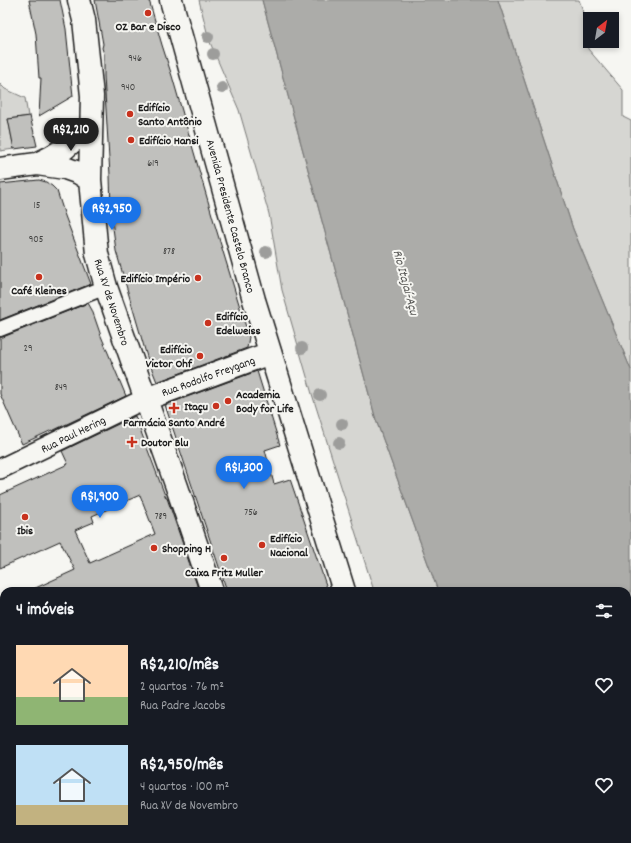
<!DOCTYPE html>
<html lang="pt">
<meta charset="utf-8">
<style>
body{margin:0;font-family:Dekko,sans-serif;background:#242831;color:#f1f3f6;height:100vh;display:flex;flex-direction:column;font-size:15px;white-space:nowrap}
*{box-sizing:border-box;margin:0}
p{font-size:13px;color:#9ea1a6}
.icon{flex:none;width:22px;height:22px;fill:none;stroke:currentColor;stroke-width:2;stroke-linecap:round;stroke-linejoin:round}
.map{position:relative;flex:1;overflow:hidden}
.panel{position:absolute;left:0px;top:587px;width:631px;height:256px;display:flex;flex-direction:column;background:#171b24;border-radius:12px 12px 0 0;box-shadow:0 2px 6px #0003}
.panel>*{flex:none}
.needle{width:26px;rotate:31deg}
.buttons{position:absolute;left:583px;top:12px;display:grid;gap:8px}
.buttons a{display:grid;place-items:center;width:36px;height:36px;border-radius:0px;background:#171b24;box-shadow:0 2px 6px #0003;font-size:20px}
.price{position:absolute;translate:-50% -34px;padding:0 9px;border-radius:14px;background:#1a73e8;color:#fff;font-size:13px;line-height:26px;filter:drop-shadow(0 1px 2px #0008)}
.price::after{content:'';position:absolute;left:50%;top:24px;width:12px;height:9px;margin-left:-6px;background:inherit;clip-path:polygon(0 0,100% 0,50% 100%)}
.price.current{background:#222;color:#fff}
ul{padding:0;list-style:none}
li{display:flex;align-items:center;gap:12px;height:100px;padding:0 16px}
li span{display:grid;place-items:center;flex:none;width:112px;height:80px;border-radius:0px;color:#555}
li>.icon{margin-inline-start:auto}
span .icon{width:48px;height:48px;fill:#fffc;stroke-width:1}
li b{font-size:17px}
h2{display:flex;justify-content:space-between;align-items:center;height:48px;padding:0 16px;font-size:17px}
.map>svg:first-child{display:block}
.green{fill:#d6d6d2;stroke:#797977}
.water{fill:#acaca9;stroke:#727271}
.building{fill:#c0c0bd;stroke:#1c1c1c;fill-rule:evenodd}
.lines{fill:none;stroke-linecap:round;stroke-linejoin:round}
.service-casing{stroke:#1c1c1c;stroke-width:12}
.pedestrian-casing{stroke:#1c1c1c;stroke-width:17}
.minor-casing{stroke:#1c1c1c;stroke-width:22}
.tertiary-casing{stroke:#1c1c1c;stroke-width:25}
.primary-casing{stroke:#1c1c1c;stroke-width:25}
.service{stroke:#f6f6f2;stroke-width:9}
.pedestrian{stroke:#f6f6f2;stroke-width:14}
.minor{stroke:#f6f6f2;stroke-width:19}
.tertiary{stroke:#f6f6f2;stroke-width:22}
.primary{stroke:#f6f6f2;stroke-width:22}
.tree{fill:#9d9d9b}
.poi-dot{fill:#c8321e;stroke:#f6f6f2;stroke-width:1.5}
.labels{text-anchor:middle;stroke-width:4;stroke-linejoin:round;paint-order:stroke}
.number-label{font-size:10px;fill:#454544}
.poi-label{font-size:12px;font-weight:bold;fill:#1c1c1c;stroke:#f6f6f2;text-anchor:start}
.street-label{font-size:12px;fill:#1c1c1c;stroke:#f6f6f2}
.water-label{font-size:13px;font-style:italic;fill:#565654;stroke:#f6f6f2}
</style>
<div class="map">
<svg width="631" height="843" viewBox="0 0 631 843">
<rect width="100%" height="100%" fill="#f6f6f2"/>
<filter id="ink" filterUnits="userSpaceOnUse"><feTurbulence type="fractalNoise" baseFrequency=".025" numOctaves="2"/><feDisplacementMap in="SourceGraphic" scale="8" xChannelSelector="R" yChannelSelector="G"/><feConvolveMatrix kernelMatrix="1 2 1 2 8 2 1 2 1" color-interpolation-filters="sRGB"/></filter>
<g filter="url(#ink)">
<path class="green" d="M 199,0 L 262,0 L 376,420 L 438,591 L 374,591 L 312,394 L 282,290 L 269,214 L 239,110 L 209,40 Z
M 498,0 L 579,0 L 582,8 L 588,49 L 623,90 L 623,117 L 631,121 L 631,370 L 573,229 Z
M 0,84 L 5,89 L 25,98 L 28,116 L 8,119 L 14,149 L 0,151 Z
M 496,839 L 552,839 L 555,843 L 498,843 Z"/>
<path class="water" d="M 262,0 L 498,0 L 573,229 L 631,370 L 631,843 L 555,843 L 552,839 L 627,839 L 627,591 L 438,591 L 376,420 Z"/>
<path class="building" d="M 29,0 L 60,0 L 66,29 L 71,78 L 73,96 L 39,116 L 41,78 L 39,78 L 36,34 Z
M 95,0 L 149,0 L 162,45 L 172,76 L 214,222 L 249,337 L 247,348 L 157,382 L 147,357 L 116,251 L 111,212 L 110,175 L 104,76 L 104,54 L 102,48 L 103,44 Z
M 30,116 L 37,146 L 14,149 L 8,119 Z
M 39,180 L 46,182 L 52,186 L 57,191 L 65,216 L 91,284 L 0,320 L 0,184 Z
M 88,303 L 92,310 L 101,336 L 126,396 L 52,431 L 52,430 L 22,444 L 0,394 L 0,337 L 3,337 Z
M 257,371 L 280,445 L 265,450 L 274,484 L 290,479 L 328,591 L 227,591 L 165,405 Z
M 135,416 L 166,498 L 167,498 L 199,591 L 29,591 L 75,570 L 60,541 L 0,568 L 0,495 L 68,464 L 62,451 ZM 140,495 L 155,534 L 90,563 L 75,530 L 94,522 L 92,516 Z"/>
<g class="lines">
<g class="service-casing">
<path id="service" d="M 138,843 L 144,839"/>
</g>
<g class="pedestrian-casing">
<path id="pedestrian" d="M 0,329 L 106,287"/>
</g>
<g class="minor-casing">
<path id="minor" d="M 0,469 L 134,404 L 146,399
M 0,720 L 4,728
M 0,763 L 4,761
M 68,839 L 70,843"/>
</g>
<g class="tertiary-casing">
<path id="tertiary" d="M 79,0 L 84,20 L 92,96 L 90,180 L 97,254 L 106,287 L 177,487 L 212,591
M 37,164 L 51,157 L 64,149 L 91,125
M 0,169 L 37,164 L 65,168 L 79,173 L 90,180
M 146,399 L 270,353
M 321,839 L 323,843
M 390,843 L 396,839"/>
</g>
<g class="primary-casing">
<path id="primary" d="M 171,0 L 254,300 L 344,591
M 458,839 L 460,843"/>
</g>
<use href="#service" class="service"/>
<use href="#pedestrian" class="pedestrian"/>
<use href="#minor" class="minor"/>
<use href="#tertiary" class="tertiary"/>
<use href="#primary" class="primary"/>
</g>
<g class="tree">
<circle cx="208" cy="37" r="6"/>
<circle cx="213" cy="54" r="6"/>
<circle cx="222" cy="88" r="6"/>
<circle cx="266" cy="252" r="6"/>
<circle cx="302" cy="348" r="6"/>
<circle cx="320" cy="395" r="6"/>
<circle cx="342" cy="424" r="6"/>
<circle cx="339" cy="443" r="6"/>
</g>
</g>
<g class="poi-dot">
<circle cx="148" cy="13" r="4"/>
<circle cx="130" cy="114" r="4"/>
<circle cx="131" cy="140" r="4"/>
<circle cx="39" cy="277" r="4"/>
<circle cx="198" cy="278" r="4"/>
<circle cx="208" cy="323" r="4"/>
<circle cx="200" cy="356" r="4"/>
<circle cx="228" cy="401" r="4"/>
<circle cx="216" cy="406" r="4"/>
<path d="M172 402h4v4h4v4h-4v4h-4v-4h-4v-4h4z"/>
<path d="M130 436h4v4h4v4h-4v4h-4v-4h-4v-4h4z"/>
<circle cx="25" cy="517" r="4"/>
<circle cx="262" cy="545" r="4"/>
<circle cx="154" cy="548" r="4"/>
<circle cx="224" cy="558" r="4"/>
</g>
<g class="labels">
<g class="number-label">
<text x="135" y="61">946</text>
<text x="128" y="90">940</text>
<text x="153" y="166">619</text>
<text x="37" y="208">15</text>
<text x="36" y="242">905</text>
<text x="169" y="254">878</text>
<text x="28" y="351">29</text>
<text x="61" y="390">849</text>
<text x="251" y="515">756</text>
<text x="161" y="519">789</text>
</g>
<g class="poi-label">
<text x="148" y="30" text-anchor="middle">OZ Bar e Disco</text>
<text x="138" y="111">Edifício<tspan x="138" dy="14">Santo Antônio</tspan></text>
<text x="139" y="144">Edifício Hansi</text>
<text x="190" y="282" text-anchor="end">Edifício Império</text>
<text x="39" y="294" text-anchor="middle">Café Kleines</text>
<text x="216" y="320">Edifício<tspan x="216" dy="14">Edelweiss</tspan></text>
<text x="192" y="353" text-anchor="end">Edifício<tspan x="192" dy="14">Victor Ohf</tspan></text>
<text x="236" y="398">Academia<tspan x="236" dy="14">Body for Life</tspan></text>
<text x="208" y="410" text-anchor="end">Itaçu</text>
<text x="174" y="426" text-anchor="middle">Farmácia Santo André</text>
<text x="141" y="446">Doutor Blu</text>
<text x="25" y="534" text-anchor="middle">Ibis</text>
<text x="270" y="542">Edifício<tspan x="270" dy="14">Nacional</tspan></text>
<text x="162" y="552">Shopping H</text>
<text x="224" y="576" text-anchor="middle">Caixa Fritz Muller</text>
</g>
<g class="street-label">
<text transform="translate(231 216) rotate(75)" y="4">Avenida Presidente Castelo Branco</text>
<text transform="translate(112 302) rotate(72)" y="4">Rua XV de Novembro</text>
<text transform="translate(208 376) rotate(-20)" y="4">Rua Rodolfo Freygang</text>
<text transform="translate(73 434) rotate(-26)" y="4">Rua Paul Hering</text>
</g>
<g class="water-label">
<text transform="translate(407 282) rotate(75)" y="5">Rio Itajaí-Açu</text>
</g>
</g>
</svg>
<div class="buttons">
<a><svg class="needle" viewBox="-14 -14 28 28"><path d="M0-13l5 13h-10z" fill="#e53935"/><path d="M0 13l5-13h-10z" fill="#9ea1a6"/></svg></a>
</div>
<b class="price current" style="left:71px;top:152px">R$2,210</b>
<b class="price" style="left:112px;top:231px">R$2,950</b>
<b class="price" style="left:244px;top:490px">R$1,300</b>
<b class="price" style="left:100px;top:519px">R$1,900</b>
<section class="panel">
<h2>4 imóveis<svg class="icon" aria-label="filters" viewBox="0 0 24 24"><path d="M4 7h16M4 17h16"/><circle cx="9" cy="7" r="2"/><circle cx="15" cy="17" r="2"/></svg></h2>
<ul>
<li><span style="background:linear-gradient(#ffd9b3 65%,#8fb573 0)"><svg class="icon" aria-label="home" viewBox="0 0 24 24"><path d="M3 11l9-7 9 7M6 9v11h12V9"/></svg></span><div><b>R$2,210/mês</b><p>2 quartos · 76 m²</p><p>Rua Padre Jacobs</p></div><svg class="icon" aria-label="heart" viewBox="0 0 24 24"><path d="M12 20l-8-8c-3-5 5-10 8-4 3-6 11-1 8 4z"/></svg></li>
<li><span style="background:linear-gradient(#bfe0f5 75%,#c2b280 0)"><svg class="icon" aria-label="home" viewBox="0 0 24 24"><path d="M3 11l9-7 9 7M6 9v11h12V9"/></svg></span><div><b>R$2,950/mês</b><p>4 quartos · 100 m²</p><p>Rua XV de Novembro</p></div><svg class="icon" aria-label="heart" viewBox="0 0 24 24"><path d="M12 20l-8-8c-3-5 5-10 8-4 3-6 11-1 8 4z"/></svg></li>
</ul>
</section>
</div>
